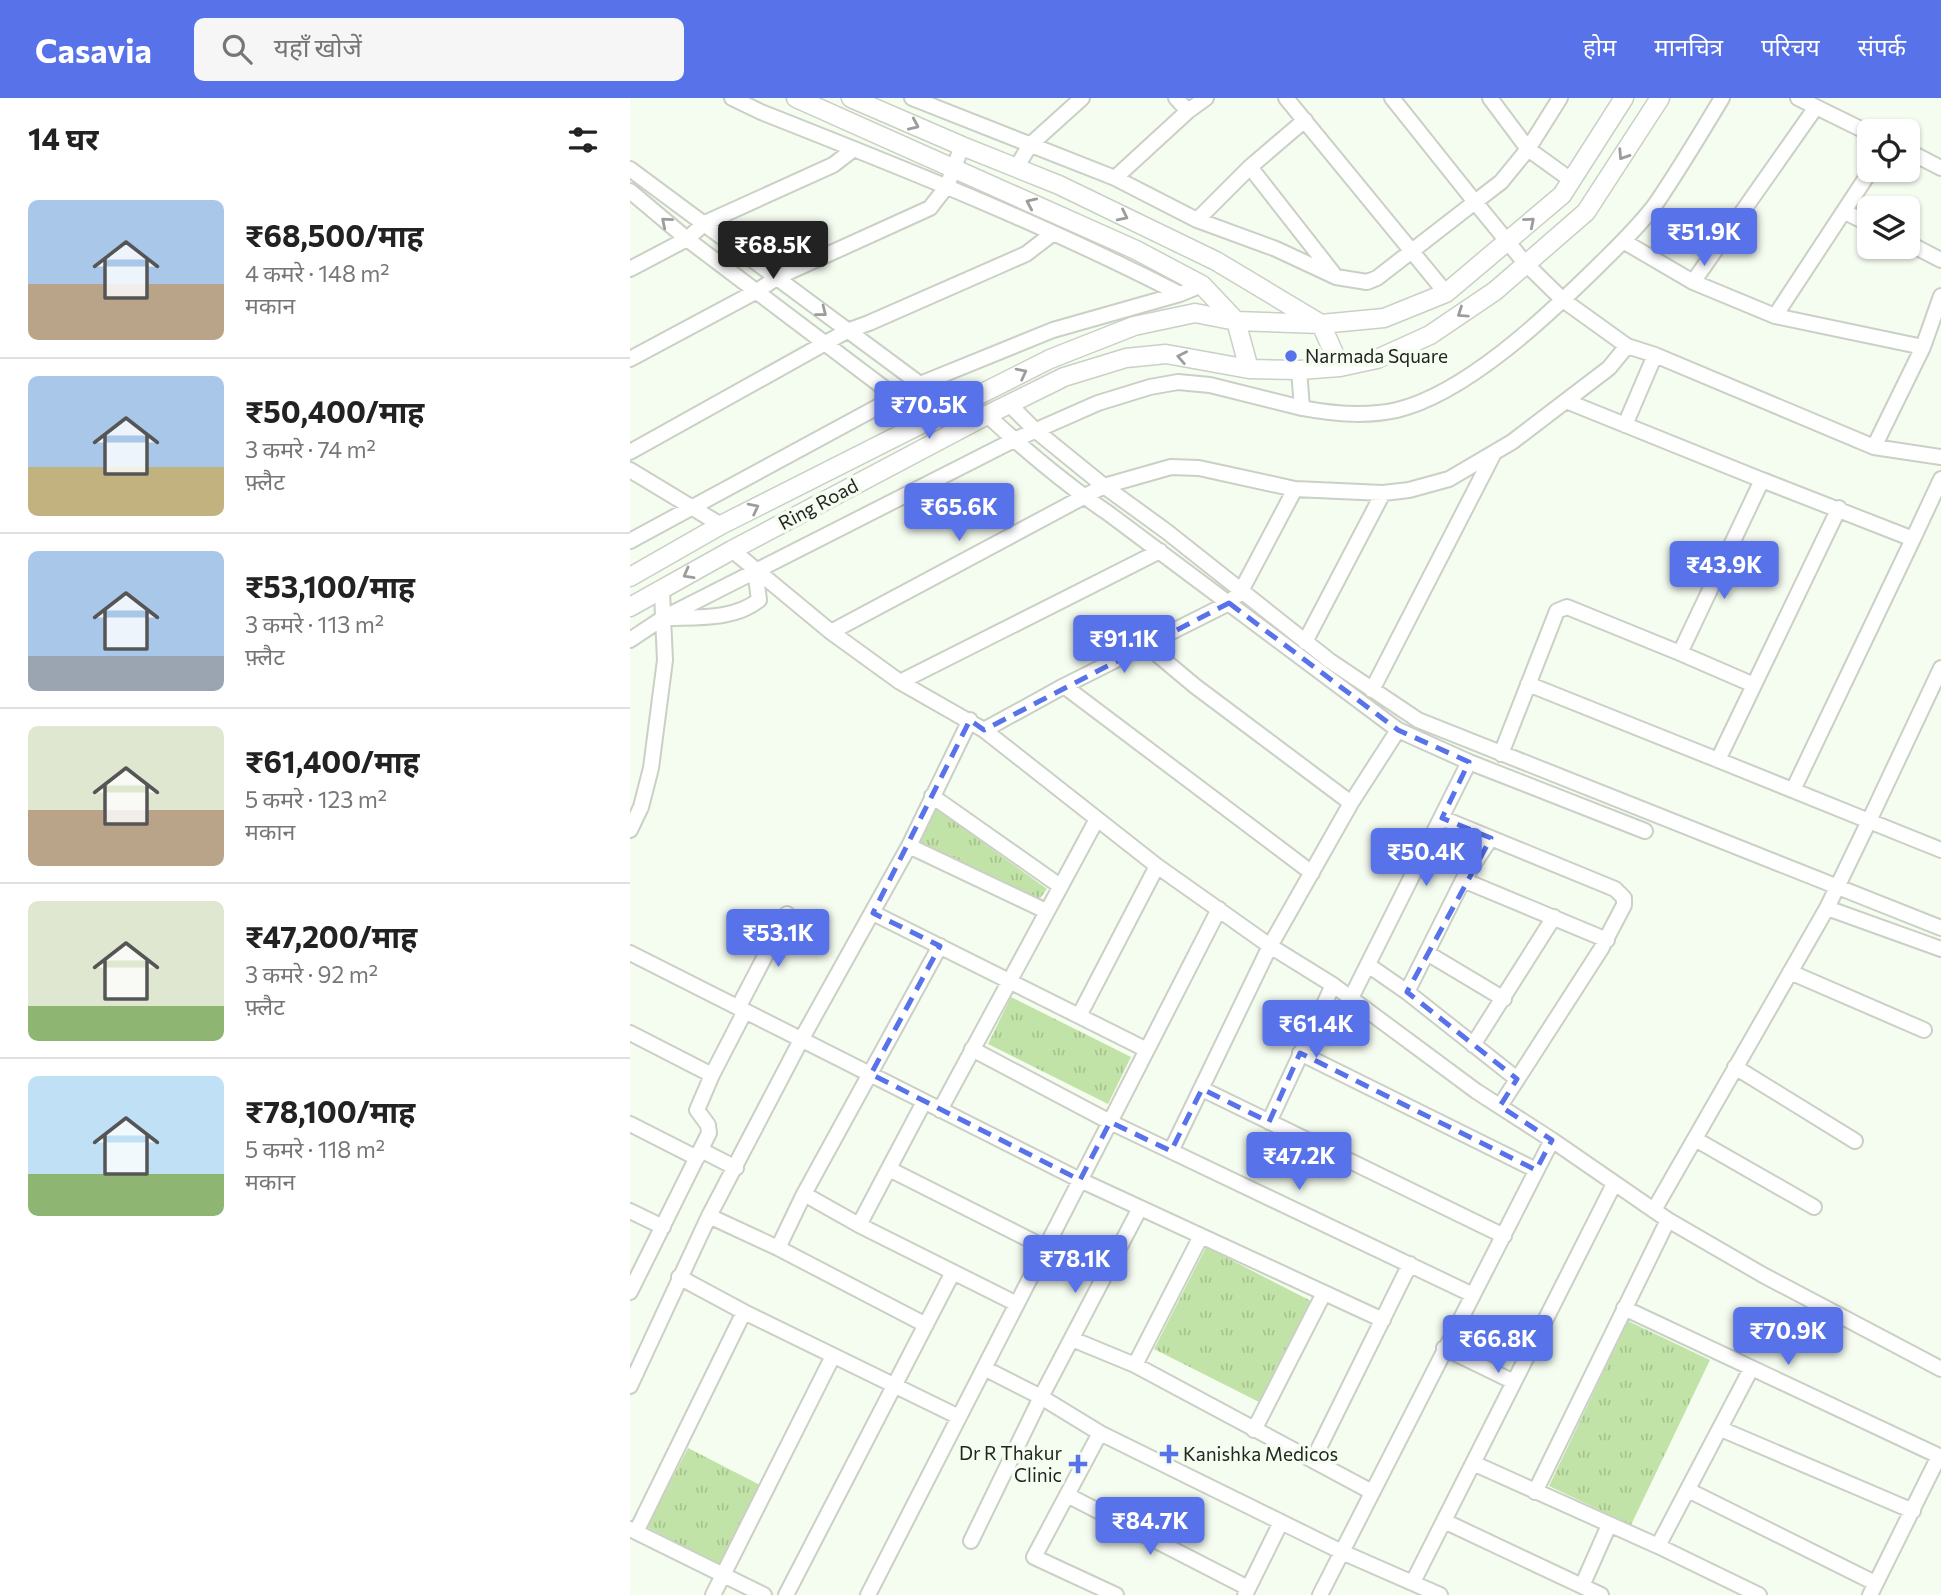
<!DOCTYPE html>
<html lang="hi">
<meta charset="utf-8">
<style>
body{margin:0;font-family:Commissioner,"Noto Sans Devanagari",sans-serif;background:#f6f6f6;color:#222;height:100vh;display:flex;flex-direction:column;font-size:26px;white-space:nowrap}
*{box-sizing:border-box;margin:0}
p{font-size:23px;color:#767676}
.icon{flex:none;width:38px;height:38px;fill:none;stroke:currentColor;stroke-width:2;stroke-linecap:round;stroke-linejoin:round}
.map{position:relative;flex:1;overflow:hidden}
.drawer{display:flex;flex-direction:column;background:#fff;width:630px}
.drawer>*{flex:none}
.controls{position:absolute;left:1227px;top:21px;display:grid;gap:14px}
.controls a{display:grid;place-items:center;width:63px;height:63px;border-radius:10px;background:#fff;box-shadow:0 2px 5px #0004;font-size:35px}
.price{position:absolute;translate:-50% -60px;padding:0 16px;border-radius:7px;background:#5873e9;color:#fff;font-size:23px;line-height:46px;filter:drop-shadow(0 2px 4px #0008)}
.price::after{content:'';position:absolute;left:50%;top:42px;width:21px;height:16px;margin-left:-10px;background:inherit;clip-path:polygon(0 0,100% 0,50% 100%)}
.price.selected{background:#222;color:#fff}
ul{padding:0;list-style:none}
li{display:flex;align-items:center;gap:21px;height:175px;padding:0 28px}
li+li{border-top:2px solid #e0e0e0}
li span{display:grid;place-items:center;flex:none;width:196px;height:140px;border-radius:10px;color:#555}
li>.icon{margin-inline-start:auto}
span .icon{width:84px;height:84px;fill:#fffc;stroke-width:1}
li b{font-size:30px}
h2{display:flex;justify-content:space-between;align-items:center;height:84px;padding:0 28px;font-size:30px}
header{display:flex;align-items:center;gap:42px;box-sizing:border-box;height:98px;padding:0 35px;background:#5873e9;color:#fff}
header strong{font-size:33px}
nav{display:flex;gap:38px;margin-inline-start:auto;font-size:24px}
.search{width:490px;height:63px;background:#f6f6f6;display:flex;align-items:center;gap:18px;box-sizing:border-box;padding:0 24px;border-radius:10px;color:#767676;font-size:26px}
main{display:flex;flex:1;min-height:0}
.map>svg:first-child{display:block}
.grass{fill:url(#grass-tufts)}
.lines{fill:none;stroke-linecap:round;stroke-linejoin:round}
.minor-casing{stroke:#cad0c5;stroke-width:18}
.major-casing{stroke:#cad0c5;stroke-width:21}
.minor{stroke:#fff;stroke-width:14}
.major{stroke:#fff;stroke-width:18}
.oneway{stroke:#9c9d9b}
.marked{fill:none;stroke:#5873e9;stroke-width:5;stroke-dasharray:14 9;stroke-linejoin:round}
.poi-dot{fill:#5873e9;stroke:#f5fcf0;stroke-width:2.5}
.labels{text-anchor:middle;stroke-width:7;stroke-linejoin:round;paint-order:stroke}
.poi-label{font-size:19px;fill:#222521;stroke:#f5fcf0;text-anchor:start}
.street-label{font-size:19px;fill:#222521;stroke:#f5fcf0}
</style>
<header>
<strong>Casavia</strong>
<div class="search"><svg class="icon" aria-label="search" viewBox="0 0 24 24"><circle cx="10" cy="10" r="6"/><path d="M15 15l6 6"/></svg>यहाँ खोजें</div>
<nav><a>होम</a><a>मानचित्र</a><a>परिचय</a><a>संपर्क</a></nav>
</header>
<main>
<section class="drawer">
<h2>14 घर<svg class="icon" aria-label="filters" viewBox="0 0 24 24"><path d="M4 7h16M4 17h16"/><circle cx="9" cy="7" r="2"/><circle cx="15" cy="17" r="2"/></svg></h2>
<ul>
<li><span style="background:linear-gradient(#a9c7e8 60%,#b9a48a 0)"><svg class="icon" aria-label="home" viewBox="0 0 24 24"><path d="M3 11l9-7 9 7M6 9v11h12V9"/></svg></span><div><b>₹68,500/माह</b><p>4 कमरे · 148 m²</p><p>मकान</p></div></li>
<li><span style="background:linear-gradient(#a9c7e8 65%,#c2b280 0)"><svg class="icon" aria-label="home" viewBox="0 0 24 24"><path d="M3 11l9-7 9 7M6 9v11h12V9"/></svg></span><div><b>₹50,400/माह</b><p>3 कमरे · 74 m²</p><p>फ़्लैट</p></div></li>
<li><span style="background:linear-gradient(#a9c7e8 75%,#9aa5b1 0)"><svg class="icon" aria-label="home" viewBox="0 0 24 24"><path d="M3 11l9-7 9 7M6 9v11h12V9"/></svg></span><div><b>₹53,100/माह</b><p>3 कमरे · 113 m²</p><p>फ़्लैट</p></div></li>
<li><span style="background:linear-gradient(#dfe7d0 60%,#b9a48a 0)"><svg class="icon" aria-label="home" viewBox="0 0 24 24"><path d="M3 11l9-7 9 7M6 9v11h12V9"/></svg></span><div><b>₹61,400/माह</b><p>5 कमरे · 123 m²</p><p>मकान</p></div></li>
<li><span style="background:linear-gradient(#dfe7d0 75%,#8fb573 0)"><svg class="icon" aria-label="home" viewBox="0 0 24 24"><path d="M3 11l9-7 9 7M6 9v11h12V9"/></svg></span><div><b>₹47,200/माह</b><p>3 कमरे · 92 m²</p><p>फ़्लैट</p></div></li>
<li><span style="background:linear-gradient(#bfe0f5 70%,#8fb573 0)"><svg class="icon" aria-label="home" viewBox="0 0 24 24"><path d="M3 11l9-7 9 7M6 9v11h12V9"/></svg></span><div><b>₹78,100/माह</b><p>5 कमरे · 118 m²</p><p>मकान</p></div></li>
</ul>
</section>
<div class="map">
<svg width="1311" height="1497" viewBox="0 0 1311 1497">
<defs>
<pattern id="grass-tufts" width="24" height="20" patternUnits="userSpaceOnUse" patternTransform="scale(1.75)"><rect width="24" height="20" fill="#c2e3a7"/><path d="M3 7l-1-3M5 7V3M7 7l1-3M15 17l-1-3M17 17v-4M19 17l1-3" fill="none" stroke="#a6c38f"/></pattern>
</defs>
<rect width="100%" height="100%" fill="#f5fcf0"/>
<path class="grass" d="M 305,710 L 417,791 L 407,804 L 288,744 Z
M 381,899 L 501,959 L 478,1006 L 358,946 Z
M 576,1149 L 683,1204 L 631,1305 L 524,1251 Z
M 998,1223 L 1080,1262 L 1001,1427 L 919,1388 Z
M 58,1350 L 130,1387 L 89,1467 L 17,1429 Z"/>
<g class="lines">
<g class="minor-casing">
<path id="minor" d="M 102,0 L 131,14 C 273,70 414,126 550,196 L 572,187
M 282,0 L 485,80 L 567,122 L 646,151 L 706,179 L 737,184 L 747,180 L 845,104 L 895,165 L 933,202 L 997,248 L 1025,257 L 1244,349 L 1311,359
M 546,0 L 558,13 L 576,0
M 656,0 L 816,195
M 762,0 L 845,104 L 871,84 L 898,51 L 860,0
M 930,0 L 898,51 L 941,82
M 1186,9 L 1239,35
M 1278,53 L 1311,70
M 620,69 L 703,175
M 386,70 L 400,47 L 452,0
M 0,71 L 290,286
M 1241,72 L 1145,218 L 1293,249 L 1244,349
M 485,80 L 558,13
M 0,93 L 57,141 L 266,299
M 1215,114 L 1239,126
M 567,122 L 620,69 L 675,22
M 993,143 L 1063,184 L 1145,218
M 1278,145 L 1311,162
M 0,171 L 57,141 L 75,125 L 203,67 L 224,51
M 1063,184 L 1186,9 L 1168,0
M 1293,249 L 1311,198
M 0,261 L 127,193 L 148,179 L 300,110 L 317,88 L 332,48
M 936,303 L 1132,382
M 379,306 L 405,332 L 474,388 L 536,433 L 700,563 L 788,622 L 1311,830
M 672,310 C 703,316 736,319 767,312 C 836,295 915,220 965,171 C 986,150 1010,128 1027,104 C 1050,70 1071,35 1092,0
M 357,317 C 395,352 435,386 478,415 L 768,632 L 839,664 L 1015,733
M 995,327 L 1025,257
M 0,354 L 217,233 L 239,225 L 396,156 L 422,136
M 0,372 L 91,427
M 0,443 L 290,286 L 423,232 L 550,196
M 102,452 L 201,534 L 270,584 L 354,632 L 527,768 L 640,848 L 703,887 L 846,993 L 922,1042 L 1038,1122 L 1133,1177 L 1311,1271
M 38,520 C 68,519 104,522 129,502 L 125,472
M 201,534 L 474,388 L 541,369 L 569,370 L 665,391 L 753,395 L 779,392 L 819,381 L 882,344 L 979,270 L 997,248
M 0,542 L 33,520 L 32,491
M 675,544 L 753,395
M 516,547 L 565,588 L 721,705
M 1050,555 L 1124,587 L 1209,410
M 270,584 L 530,453
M 898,586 L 1088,662 L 1124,587
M 434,588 L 682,775
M 742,592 L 864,355
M 354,632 L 434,588 L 599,505 L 611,493 L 665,391
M 871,656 L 927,513 L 937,509 L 1050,555 L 1132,382 L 1283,441 L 1311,381
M 1088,662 L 1239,723 L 1311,570
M 1163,692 L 1283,441
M 302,698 L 430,788
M 812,720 L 985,791 L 994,800 L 994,807 L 971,851 L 870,1008
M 0,732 L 11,709 L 21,670 L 35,562 L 33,520 L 384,342 L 468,305 L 520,289 L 548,284 L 580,287 L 672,310 L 669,272
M 279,748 L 416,813
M 833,782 L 977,842
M 1197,810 L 1311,851
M 243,815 L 517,952
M 0,855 L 450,1082 L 753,1222
M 797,855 L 874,901
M 738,867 L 777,894 L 887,981
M 1160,874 L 1294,932
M 777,894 L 833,782 L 861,740
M 721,900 L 839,664
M 108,910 L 157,816
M 449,918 L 527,768
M 0,935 L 82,977 L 115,913
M 843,947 L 924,819
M 342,951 L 480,1024 L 841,1196
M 670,955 L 906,1072
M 1105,969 L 1225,1043
M 572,991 L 874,1138
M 310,1012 L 467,721
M 639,1024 L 703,887
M 0,1026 L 67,1060
M 1065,1041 L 1184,1109
M 71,1052 L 106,1070
M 541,1053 L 640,848 L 721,705 L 768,632
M 259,1071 L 414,1149
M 174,1096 L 229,1127 L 387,1206
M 1024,1112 L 1197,810 L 1239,723 L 1311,752
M 0,1113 L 33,1129
M 79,1118 L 148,1150 L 296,1227
M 229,1127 L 294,1004
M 148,1150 L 174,1096 L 310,848
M 49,1179 L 114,1214 L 329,1319
M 0,1194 L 79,1035 L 78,1027 L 67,1012 L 82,977
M 994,1210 L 1311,1359
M 442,1241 L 505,1267 L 742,1394
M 814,1250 L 884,1284
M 505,1267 L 571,1138
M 354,1270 L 411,1299 L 470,1335 L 712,1454 L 810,1497
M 0,1288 L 79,1118 L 171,942 L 279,748 L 340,622
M 1091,1331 L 1283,1413
M 624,1332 L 694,1195
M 470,1335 L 404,1459 L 486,1497
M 683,1362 L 780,1166
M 843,1365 L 1028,1448 L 1129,1497
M 1058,1392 L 1245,1485
M 905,1394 L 1038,1122
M 437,1397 L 618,1490
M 814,1423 L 971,1497
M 0,1431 L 134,1497
M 6,1434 L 114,1214
M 341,1443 L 411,1299 L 510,1110
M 1028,1448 L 1121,1271
M 783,1484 L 984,1086
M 952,1488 L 979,1427
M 83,1497 L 203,1258
M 156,1497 L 323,1174
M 238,1497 L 589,811
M 615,1497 L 651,1424
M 690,1497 L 922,1042
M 1240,1497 L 1309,1358"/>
</g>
<g class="major-casing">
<path id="major" d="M 221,0 L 332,48 L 429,87 L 586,163 L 691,226 L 754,220 L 816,195 L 932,97 L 994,0
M 710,269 L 747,261 L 800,237 L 865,193 L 956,114 L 1030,0
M 0,479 L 91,427 L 420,261 L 504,228 L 565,215 L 606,223 L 691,226 L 710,269 L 669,272 L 619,271 L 606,223 L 572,187 L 506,152 L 166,0
M 0,509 L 102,452 L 357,317 L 434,279 L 496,260 L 536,256 L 619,271"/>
</g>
<use href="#minor" class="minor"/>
<use href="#major" class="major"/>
</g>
<defs><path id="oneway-chevron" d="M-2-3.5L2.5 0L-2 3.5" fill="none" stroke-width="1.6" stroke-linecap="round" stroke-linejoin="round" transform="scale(1.75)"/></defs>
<g class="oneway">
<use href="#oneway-chevron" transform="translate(284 27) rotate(24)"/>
<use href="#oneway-chevron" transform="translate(993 57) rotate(123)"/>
<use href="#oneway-chevron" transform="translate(401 105) rotate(-156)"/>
<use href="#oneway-chevron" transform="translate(493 118) rotate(26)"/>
<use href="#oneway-chevron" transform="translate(36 124) rotate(-140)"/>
<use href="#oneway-chevron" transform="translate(900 124) rotate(-40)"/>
<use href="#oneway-chevron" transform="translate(192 214) rotate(38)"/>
<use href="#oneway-chevron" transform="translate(832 215) rotate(146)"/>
<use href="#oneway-chevron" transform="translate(552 259) rotate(-169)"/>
<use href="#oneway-chevron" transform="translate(392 275) rotate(-27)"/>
<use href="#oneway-chevron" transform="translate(124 410) rotate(-27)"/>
<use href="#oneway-chevron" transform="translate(58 476) rotate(151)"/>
</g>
<path class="marked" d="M 599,505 L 768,632 L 839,664 L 812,720 L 861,740 L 777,894 L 887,981 L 870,1008 L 922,1042 L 906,1072 L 670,955 L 639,1024 L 572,991 L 541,1053 L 480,1024 L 450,1082 L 241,976 L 310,848 L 243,815 L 340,622 L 354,632 Z"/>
<g class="poi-dot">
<circle cx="661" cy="258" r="7"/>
<path d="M535.5 1345.5h7v7h7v7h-7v7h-7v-7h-7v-7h7z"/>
<path d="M444.5 1355.5h7v7h7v7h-7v7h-7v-7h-7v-7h7z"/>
</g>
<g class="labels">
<g class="poi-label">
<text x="675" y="265">Narmada Square</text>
<text x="432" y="1362" text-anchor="end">Dr R Thakur<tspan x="432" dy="22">Clinic</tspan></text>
<text x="553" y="1363">Kanishka Medicos</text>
</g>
<g class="street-label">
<text transform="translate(188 406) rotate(-28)" y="7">Ring Road</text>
</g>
</g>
</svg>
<div class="controls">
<a><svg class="icon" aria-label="locate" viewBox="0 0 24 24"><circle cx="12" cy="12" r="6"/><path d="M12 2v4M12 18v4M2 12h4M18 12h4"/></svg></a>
<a><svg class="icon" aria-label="layers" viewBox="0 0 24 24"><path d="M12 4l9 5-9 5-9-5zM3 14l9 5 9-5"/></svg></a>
</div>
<b class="price" style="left:1074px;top:170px">₹51.9K</b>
<b class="price selected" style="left:143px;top:183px">₹68.5K</b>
<b class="price" style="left:299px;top:343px">₹70.5K</b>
<b class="price" style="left:329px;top:445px">₹65.6K</b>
<b class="price" style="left:1094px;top:503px">₹43.9K</b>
<b class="price" style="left:494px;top:577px">₹91.1K</b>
<b class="price" style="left:796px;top:790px">₹50.4K</b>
<b class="price" style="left:148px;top:871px">₹53.1K</b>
<b class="price" style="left:686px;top:962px">₹61.4K</b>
<b class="price" style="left:669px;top:1094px">₹47.2K</b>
<b class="price" style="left:445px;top:1197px">₹78.1K</b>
<b class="price" style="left:1158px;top:1269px">₹70.9K</b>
<b class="price" style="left:868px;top:1277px">₹66.8K</b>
<b class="price" style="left:520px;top:1459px">₹84.7K</b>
</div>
</main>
